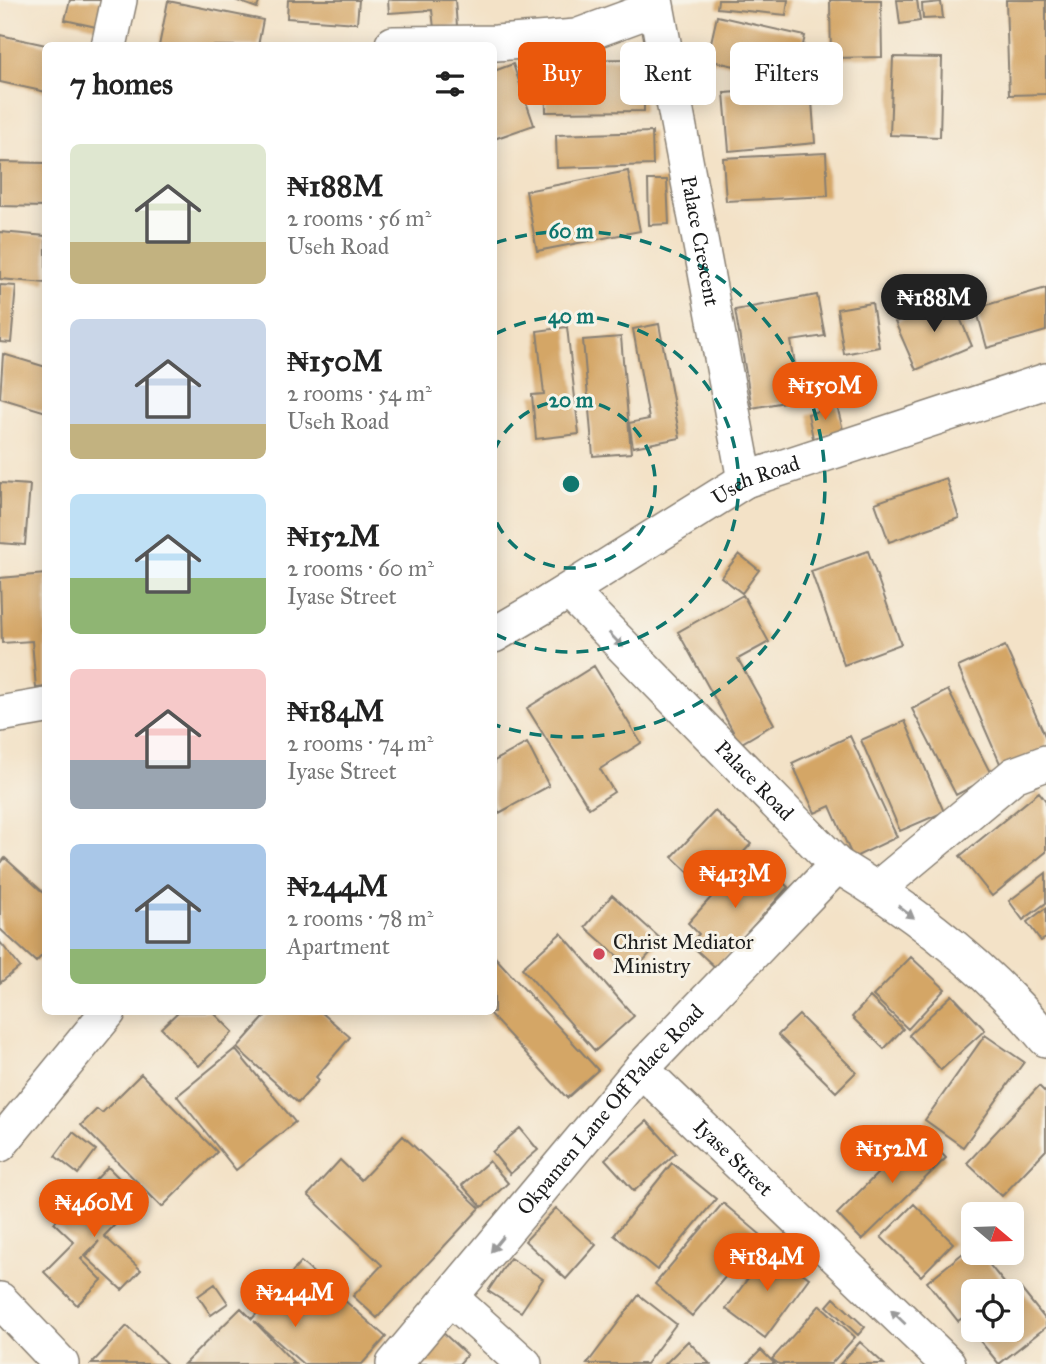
<!DOCTYPE html>
<meta charset="utf-8">
<style>
body{margin:0;font-family:"IM FELL Great Primer",serif;background:#f2f2f2;color:#222;height:100vh;display:flex;flex-direction:column;font-size:26px;white-space:nowrap}
*{box-sizing:border-box;margin:0}
p{font-size:23px;color:#767676}
.icon{flex:none;width:38px;height:38px;fill:none;stroke:currentColor;stroke-width:2;stroke-linecap:round;stroke-linejoin:round}
.map{position:relative;flex:1;overflow:hidden}
.drawer{position:absolute;left:42px;top:42px;width:455px;height:973px;display:flex;flex-direction:column;background:#fff;border-radius:10px;box-shadow:0 4px 18px #0003}
.drawer>*{flex:none}
.top-card{position:absolute;left:518px;top:42px;width:422px;height:63px;display:flex;gap:14px}
.needle{width:46px;rotate:109deg}
.tools{position:absolute;left:961px;top:1202px;display:grid;gap:14px}
.tools a{display:grid;place-items:center;width:63px;height:63px;border-radius:10px;background:#fff;box-shadow:0 4px 18px #0003;font-size:35px}
.price{position:absolute;translate:-50% -60px;padding:0 16px;border-radius:24px;background:#ea580c;color:#fff;font-size:23px;line-height:46px;filter:drop-shadow(0 2px 4px #0008)}
.price::after{content:'';position:absolute;left:50%;top:42px;width:21px;height:16px;margin-left:-10px;background:inherit;clip-path:polygon(0 0,100% 0,50% 100%)}
.price.selected{background:#222;color:#fff}
ul{padding:0;list-style:none}
li{display:flex;align-items:center;gap:21px;height:175px;padding:0 28px}
li span{display:grid;place-items:center;flex:none;width:196px;height:140px;border-radius:10px;color:#555}
li>.icon{margin-inline-start:auto}
span .icon{width:84px;height:84px;fill:#fffc;stroke-width:1}
li b{font-size:30px}
h2{display:flex;justify-content:space-between;align-items:center;height:84px;padding:0 28px;font-size:30px}
.pill{padding:0 24px;border-radius:10px;background:#fff;box-shadow:0 4px 18px #0003;font-size:24px;line-height:63px}
.pill.selected{background:#ea580c;color:#fff}
.map>svg:first-child{display:block}
.building{fill:#d4a666}
.lines{fill:none;stroke-linecap:round;stroke-linejoin:round}
.minor-casing{stroke:#887f72;stroke-width:38}
.minor{stroke:#fff;stroke-width:35}
.oneway{fill:#999}
.ring{fill:none;stroke:#0f766e;stroke-width:3.5;stroke-dasharray:12 9}
.poi-dot{fill:#d1495b;stroke:#f7f3e8;stroke-width:2.5}
.labels{text-anchor:middle;stroke-width:6;stroke-linejoin:round;paint-order:stroke}
.street-label{font-size:21px;fill:#1c1c1c;stroke:#f7f3e8}
.poi-label{font-size:21px;fill:#1c1c1c;stroke:#f7f3e8;text-anchor:start}
.centre{fill:#0f766e;stroke:#f7f3e8;stroke-width:3.5}
.ring-label{font-size:21px;text-anchor:middle;font-weight:bold;fill:#0f766e;stroke:#f7f3e8;stroke-width:6;stroke-linejoin:round;paint-order:stroke}
</style>
<div class="map">
<svg width="1046" height="1364" viewBox="0 0 1046 1364">
<rect width="100%" height="100%" fill="#f7f3e8"/>
<filter id="ink" filterUnits="userSpaceOnUse"><feTurbulence type="fractalNoise" baseFrequency=".0143" numOctaves="2"/><feDisplacementMap in="SourceGraphic" scale="14" xChannelSelector="R" yChannelSelector="G"/><feConvolveMatrix kernelMatrix="1 2 1 2 8 2 1 2 1" color-interpolation-filters="sRGB"/></filter>
<filter id="wash" filterUnits="userSpaceOnUse"><feTurbulence type="fractalNoise" baseFrequency=".00686" numOctaves="4" result="noise"/><feDisplacementMap in="SourceGraphic" scale="28" xChannelSelector="R" yChannelSelector="G"/><feGaussianBlur stdDeviation="1.57" result="paint"/><feColorMatrix in="noise" values="0 0 0 0 0 0 0 0 0 0 0 0 0 0 0 0 0 1.4 0 .05"/><feComposite in="paint" operator="in"/></filter>
<g filter="url(#wash)">
<rect width="100%" height="100%" fill="#f3e2c7"/>
<g id="blocks">
<path class="building" d="M 70,0 L 103,0 L 96,27 L 65,20 Z
M 235,0 L 260,0 L 257,8 Z
M 288,0 L 359,0 L 357,23 L 287,18 Z
M 388,0 L 455,0 L 457,26 L 434,28 L 432,10 L 389,13 Z
M 718,0 L 788,0 L 786,15 L 717,8 Z
M 830,0 L 881,0 L 882,57 L 831,58 Z
M 897,0 L 917,0 L 920,21 L 900,24 Z
M 1006,0 L 1046,0 L 1046,94 L 1009,95 Z
M 168,1 L 263,20 L 258,46 L 159,46 Z
M 941,2 L 943,18 L 923,19 L 922,4 Z
M 717,16 L 805,36 L 795,79 L 707,60 Z
M 0,35 L 46,45 L 46,92 L 0,82 Z
M 893,57 L 942,58 L 940,137 L 890,135 Z
M 644,59 L 644,111 L 546,112 L 545,60 Z
M 513,64 L 534,125 L 494,139 L 494,71 Z
M 811,87 L 815,143 L 729,151 L 724,93 Z
M 652,132 L 653,165 L 557,168 L 556,135 Z
M 826,153 L 828,196 L 726,201 L 723,158 Z
M 0,162 L 46,163 L 46,207 L 0,206 Z
M 628,171 L 640,231 L 537,251 L 526,191 Z
M 648,180 L 667,180 L 669,224 L 649,225 Z
M 0,232 L 46,236 L 46,283 L 0,279 Z
M 0,285 L 16,286 L 11,343 L 0,342 Z
M 1046,288 L 1046,331 L 987,348 L 976,308 Z
M 817,295 L 825,336 L 791,341 L 801,399 L 752,408 L 735,310 Z
M 951,297 L 972,346 L 916,370 L 895,322 Z
M 872,303 L 879,347 L 844,354 L 837,309 Z
M 659,324 L 680,438 L 633,447 L 629,423 L 649,419 L 633,329 Z
M 567,327 L 579,434 L 536,439 L 532,395 L 544,394 L 537,331 Z
M 621,337 L 631,453 L 593,456 L 583,340 Z
M 3,354 L 46,367 L 46,412 L 0,398 Z
M 837,406 L 843,430 L 813,438 L 808,414 Z
M 946,478 L 959,518 L 889,542 L 875,503 Z
M 0,483 L 30,485 L 25,545 L 0,543 Z
M 868,551 L 901,644 L 844,665 L 811,571 Z
M 739,554 L 759,570 L 742,593 L 721,577 Z
M 46,574 L 46,687 L 36,688 L 32,641 L 2,643 L 0,578 Z
M 743,595 L 769,642 L 738,659 L 774,724 L 740,744 L 678,632 Z
M 1005,646 L 1046,738 L 1046,748 L 1002,768 L 958,667 Z
M 594,666 L 641,743 L 600,769 L 614,792 L 589,808 L 527,708 Z
M 948,690 L 992,776 L 956,795 L 912,709 Z
M 905,721 L 944,812 L 900,831 L 861,740 Z
M 850,736 L 897,837 L 853,858 L 830,806 L 815,813 L 792,763 Z
M 527,743 L 549,786 L 499,813 L 494,801 L 494,761 Z
M 1039,792 L 1046,801 L 1046,852 L 992,896 L 960,856 Z
M 715,811 L 751,844 L 708,891 L 672,857 Z
M 751,853 L 788,887 L 716,968 L 690,944 L 699,934 L 688,923 Z
M 5,858 L 46,895 L 46,951 L 36,962 L 0,929 L 0,864 Z
M 1046,873 L 1046,903 L 1023,920 L 1009,901 Z
M 612,895 L 662,940 L 634,971 L 585,927 Z
M 1046,908 L 1046,938 L 1041,941 L 1027,922 Z
M 561,933 L 634,1016 L 595,1051 L 522,968 Z
M 0,942 L 20,967 L 0,983 Z
M 494,956 L 598,1070 L 567,1098 L 488,1012 L 494,1012 Z
M 911,957 L 945,989 L 908,1029 L 873,996 Z
M 952,995 L 985,1030 L 941,1070 L 909,1035 Z
M 870,997 L 903,1029 L 884,1049 L 852,1017 Z
M 178,1012 L 213,1012 L 233,1032 L 199,1066 L 161,1028 Z
M 269,1012 L 321,1012 L 350,1037 L 316,1077 L 319,1080 L 298,1103 L 237,1048 Z
M 799,1015 L 856,1072 L 836,1092 L 778,1035 Z
M 985,1035 L 1024,1062 L 963,1147 L 925,1120 Z
M 235,1049 L 295,1122 L 236,1170 L 177,1096 Z
M 141,1074 L 217,1152 L 162,1207 L 81,1125 L 97,1109 L 102,1113 Z
M 1039,1086 L 1046,1093 L 1046,1150 L 1002,1196 L 967,1163 Z
M 647,1121 L 676,1153 L 634,1191 L 605,1159 Z
M 520,1128 L 538,1150 L 510,1174 L 492,1152 Z
M 920,1131 L 946,1158 L 862,1240 L 837,1214 Z
M 73,1132 L 96,1150 L 78,1174 L 55,1156 Z
M 403,1136 L 480,1208 L 377,1318 L 353,1296 L 382,1265 L 308,1195 L 340,1160 L 361,1180 Z
M 489,1161 L 508,1183 L 482,1207 L 462,1185 Z
M 672,1163 L 716,1199 L 657,1270 L 614,1235 Z
M 108,1167 L 140,1199 L 104,1236 L 141,1270 L 122,1290 L 86,1257 L 99,1241 L 81,1259 L 102,1280 L 77,1305 L 44,1272 L 74,1242 L 54,1223 Z
M 723,1203 L 761,1235 L 692,1316 L 655,1284 Z
M 914,1204 L 953,1243 L 921,1276 L 881,1237 Z
M 556,1208 L 596,1245 L 566,1279 L 525,1241 Z
M 973,1245 L 973,1253 L 980,1253 L 1005,1284 L 996,1292 L 973,1292 L 973,1310 L 958,1321 L 927,1282 Z
M 769,1249 L 809,1278 L 765,1338 L 726,1309 Z
M 510,1258 L 543,1279 L 521,1312 L 488,1291 Z
M 301,1262 L 386,1337 L 362,1364 L 303,1364 L 254,1321 L 295,1364 L 184,1364 L 241,1308 L 252,1319 Z
M 215,1284 L 228,1303 L 211,1315 L 198,1296 Z
M 1021,1289 L 1046,1320 L 1046,1327 L 999,1364 L 971,1330 L 1012,1330 L 1012,1297 Z
M 639,1295 L 676,1324 L 646,1364 L 587,1364 Z
M 834,1298 L 865,1327 L 858,1335 L 827,1306 Z
M 820,1305 L 855,1337 L 831,1364 L 779,1364 L 772,1359 Z
M 127,1326 L 167,1364 L 91,1364 Z
M 439,1329 L 467,1355 L 459,1364 L 420,1364 L 413,1358 Z
M 688,1341 L 710,1364 L 665,1364 Z
M 860,1342 L 884,1364 L 840,1364 Z
M 761,1350 L 775,1364 L 747,1364 Z"/>
</g>
</g>
<g filter="url(#ink)">
<use href="#blocks" fill-opacity="0" stroke="#887f72" stroke-width="2"/>
<g class="lines">
<g class="minor-casing">
<g id="minor">
<path id="s1" d="M 655,0 L 745,480"/>
<path d="M 393,44 L 496,43 L 576,37 L 655,8"/>
<path d="M 109,46 L 119,0"/>
<path id="s2" d="M 550,602 L 745,480 L 1046,381"/>
<path id="s3" d="M 494,635 L 569,591 L 837,865 C 915,912 988,969 1046,1039"/>
<path d="M 0,714 L 46,706"/>
<path d="M 877,889 L 1014,775 L 1046,763"/>
<path id="s4" d="M 641,1069 L 948,1364"/>
<path d="M 0,1144 L 108,1012"/>
<path d="M 452,1299 L 524,1364"/>
<path d="M 0,1300 L 61,1364"/>
<path id="s5" d="M 394,1364 L 641,1069 L 837,865"/>
</g>
</g>
<use href="#minor" class="minor"/>
</g>
<defs><path id="oneway-solid" d="M-6-.8H1V-3.2L6.5 0L1 3.2V.8H-6Z" transform="scale(1.75)"/></defs>
<g class="oneway">
<use href="#oneway-solid" transform="translate(616 640) rotate(46)"/>
<use href="#oneway-solid" transform="translate(906 912) rotate(37)"/>
<use href="#oneway-solid" transform="translate(497 1244) rotate(129)"/>
<use href="#oneway-solid" transform="translate(898 1317) rotate(-136)"/>
</g>
</g>
<g class="ring">
<path d="M494 451A84 84 0 1 1 494 517"/>
<path d="M495 334A168 168 0 1 1 495 634"/>
<path d="M495 243A253 253 0 1 1 495 725"/>
</g>
<circle class="poi-dot" cx="599" cy="954" r="7"/>
<g class="labels">
<g class="street-label">
<text dy="7" stroke="none"><textPath href="#s1" startOffset="245">Palace Crescent</textPath></text>
<text dy="7" stroke="none"><textPath href="#s2" startOffset="240">Useh Road</textPath></text>
<text dy="7" stroke="none"><textPath href="#s3" startOffset="352">Palace Road</textPath></text>
<text dy="7" stroke="none"><textPath href="#s5" startOffset="334">Okpamen Lane Off Palace Road</textPath></text>
<text dy="7" stroke="none"><textPath href="#s4" startOffset="128">Iyase Street</textPath></text>
</g>
<g class="poi-label">
<text x="613" y="949">Christ Mediator<tspan x="613" dy="24">Ministry</tspan></text>
</g>
</g>
<circle cx="571" cy="484" r="10" class="centre"/>
<g class="ring-label">
<text x="571" y="238">60 m</text>
<text x="571" y="323">40 m</text>
<text x="571" y="407">20 m</text>
</g>
</svg>
<div class="tools">
<a><svg class="needle" viewBox="-14 -14 28 28"><path d="M0-13l5 13h-10z" fill="#e53935"/><path d="M0 13l5-13h-10z" fill="#767676"/></svg></a>
<a><svg class="icon" aria-label="locate" viewBox="0 0 24 24"><circle cx="12" cy="12" r="6"/><path d="M12 2v4M12 18v4M2 12h4M18 12h4"/></svg></a>
</div>
<b class="price selected" style="left:934px;top:334px">₦188M</b>
<b class="price" style="left:825px;top:422px">₦150M</b>
<b class="price" style="left:735px;top:910px">₦413M</b>
<b class="price" style="left:892px;top:1185px">₦152M</b>
<b class="price" style="left:94px;top:1239px">₦460M</b>
<b class="price" style="left:767px;top:1293px">₦184M</b>
<b class="price" style="left:295px;top:1329px">₦244M</b>
<div class="top-card">
<a class="pill selected">Buy</a>
<a class="pill">Rent</a>
<a class="pill">Filters</a>
</div>
<section class="drawer">
<h2>7 homes<svg class="icon" aria-label="filters" viewBox="0 0 24 24"><path d="M4 7h16M4 17h16"/><circle cx="9" cy="7" r="2"/><circle cx="15" cy="17" r="2"/></svg></h2>
<ul>
<li><span style="background:linear-gradient(#dfe7d0 70%,#c2b280 0)"><svg class="icon" aria-label="home" viewBox="0 0 24 24"><path d="M3 11l9-7 9 7M6 9v11h12V9"/></svg></span><div><b>₦188M</b><p>2 rooms · 56 m²</p><p>Useh Road</p></div></li>
<li><span style="background:linear-gradient(#c9d6e8 75%,#c2b280 0)"><svg class="icon" aria-label="home" viewBox="0 0 24 24"><path d="M3 11l9-7 9 7M6 9v11h12V9"/></svg></span><div><b>₦150M</b><p>2 rooms · 54 m²</p><p>Useh Road</p></div></li>
<li><span style="background:linear-gradient(#bfe0f5 60%,#8fb573 0)"><svg class="icon" aria-label="home" viewBox="0 0 24 24"><path d="M3 11l9-7 9 7M6 9v11h12V9"/></svg></span><div><b>₦152M</b><p>2 rooms · 60 m²</p><p>Iyase Street</p></div></li>
<li><span style="background:linear-gradient(#f6c9c9 65%,#9aa5b1 0)"><svg class="icon" aria-label="home" viewBox="0 0 24 24"><path d="M3 11l9-7 9 7M6 9v11h12V9"/></svg></span><div><b>₦184M</b><p>2 rooms · 74 m²</p><p>Iyase Street</p></div></li>
<li><span style="background:linear-gradient(#a9c7e8 75%,#8fb573 0)"><svg class="icon" aria-label="home" viewBox="0 0 24 24"><path d="M3 11l9-7 9 7M6 9v11h12V9"/></svg></span><div><b>₦244M</b><p>2 rooms · 78 m²</p><p>Apartment</p></div></li>
</ul>
</section>
</div>
